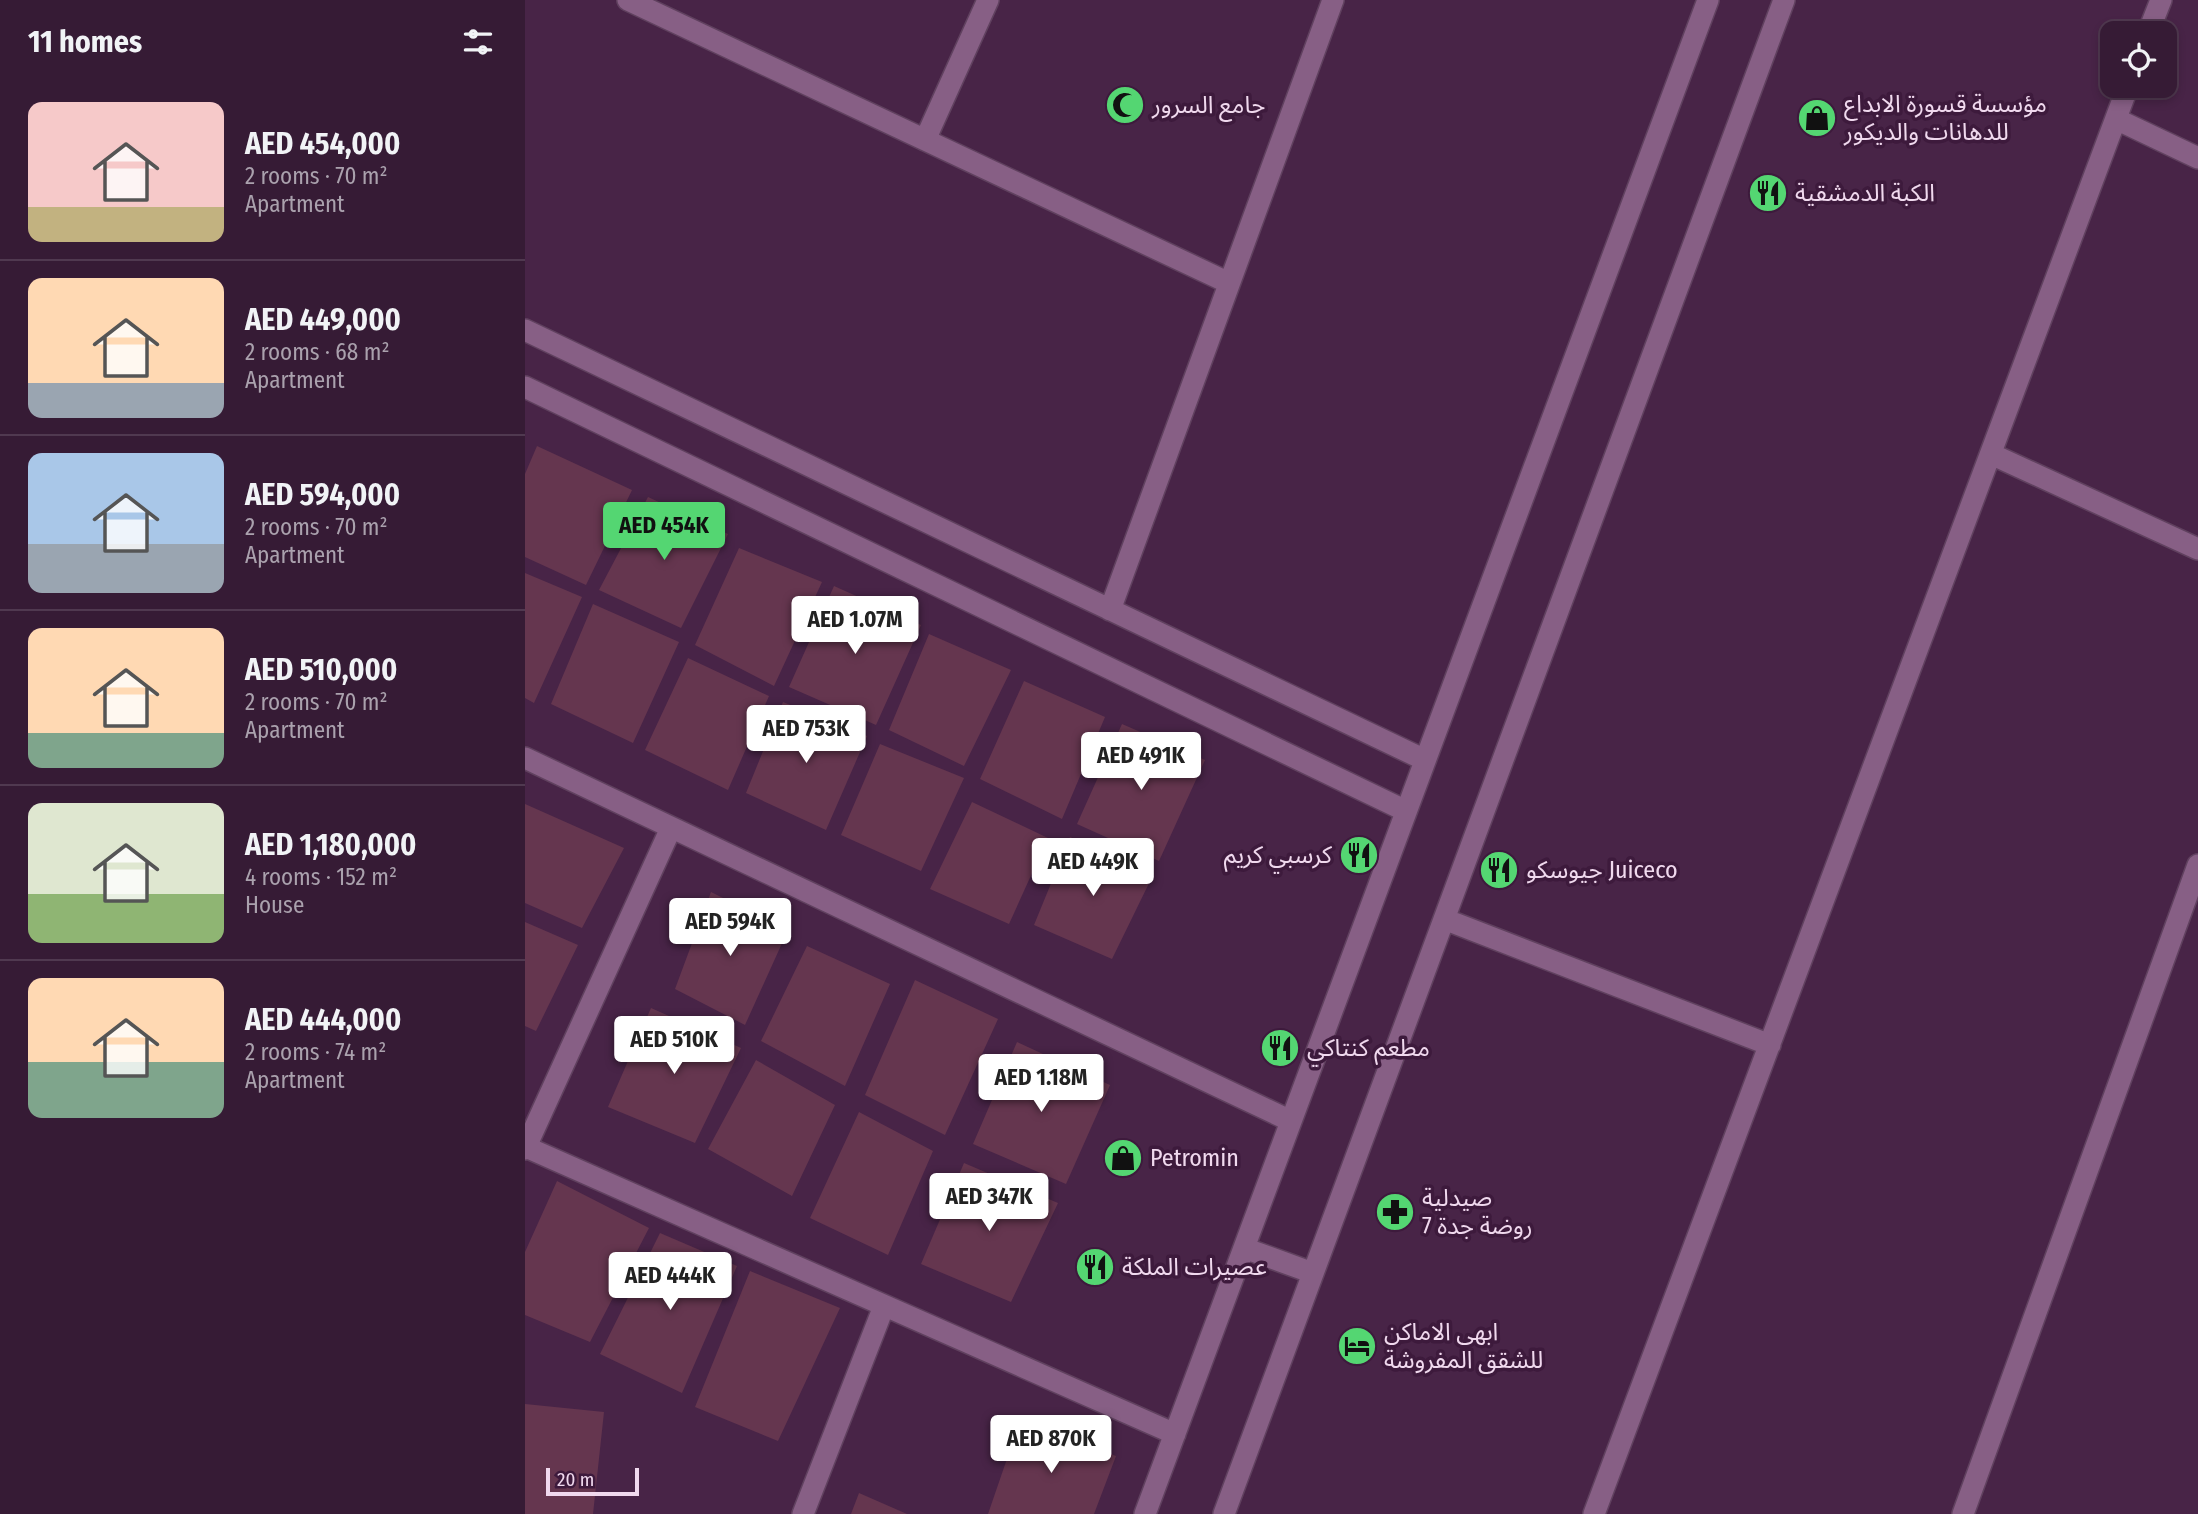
<!DOCTYPE html>
<meta charset="utf-8">
<style>
body{margin:0;font-family:"Fira Sans Condensed","Noto Sans Arabic",sans-serif;background:#3d243d;color:#f1f3f6;height:100vh;display:flex;flex-direction:column;font-size:26px;white-space:nowrap}
*{box-sizing:border-box;margin:0}
p{font-size:23px;color:#aaa1ad}
.icon{flex:none;width:38px;height:38px;fill:none;stroke:currentColor;stroke-width:2;stroke-linecap:round;stroke-linejoin:round}
.map{position:relative;flex:1;overflow:hidden}
.details{display:flex;flex-direction:column;background:#361b35;width:525px}
.details>*{flex:none}
.buttons{position:absolute;left:1575px;top:21px;display:grid;gap:14px}
.buttons a{display:grid;place-items:center;width:77px;height:77px;border-radius:14px;background:#361b35;box-shadow:0 4px 10px #0003,0 0 0 2px #503950;font-size:35px}
.scale{position:absolute;left:21px;bottom:18px;width:93px;box-sizing:border-box;padding-left:7px;border:4px solid #f0d9ee;border-top:0;font-size:19px;line-height:24px;white-space:nowrap;color:#f0d9ee;-webkit-text-stroke:5px #3d1a3c;paint-order:stroke}
.price{position:absolute;translate:-50% -60px;padding:0 16px;border-radius:7px;background:#fff;color:#222;font-size:23px;line-height:46px;filter:drop-shadow(0 2px 4px #0008)}
.price::after{content:'';position:absolute;left:50%;top:42px;width:21px;height:16px;margin-left:-10px;background:inherit;clip-path:polygon(0 0,100% 0,50% 100%)}
.price.active{background:#54d672;color:#111}
ul{padding:0;list-style:none}
li{display:flex;align-items:center;gap:21px;height:175px;padding:0 28px}
li+li{border-top:2px solid #503950}
li span{display:grid;place-items:center;flex:none;width:196px;height:140px;border-radius:14px;color:#555}
li>.icon{margin-inline-start:auto}
span .icon{width:84px;height:84px;fill:#fffc;stroke-width:1}
li b{font-size:30px}
h2{display:flex;justify-content:space-between;align-items:center;height:84px;padding:0 28px;font-size:30px}
main{display:flex;flex:1;min-height:0}
.map>svg:first-child{display:block}
.building{fill:#65364f}
.lines{fill:none;stroke-linecap:round;stroke-linejoin:round}
.minor-casing{stroke:#60415f;stroke-width:24}
.minor{stroke:#875f85;stroke-width:21}
.labels{text-anchor:middle;stroke-width:7;stroke-linejoin:round;paint-order:stroke}
.poi-label{font-size:24px;fill:#f0d9ee;stroke:#3d1a3c;text-anchor:start}
</style>
<main>
<section class="details">
<h2>11 homes<svg class="icon" aria-label="filters" viewBox="0 0 24 24"><path d="M4 7h16M4 17h16"/><circle cx="9" cy="7" r="2"/><circle cx="15" cy="17" r="2"/></svg></h2>
<ul>
<li><span style="background:linear-gradient(#f6c9c9 75%,#c2b280 0)"><svg class="icon" aria-label="home" viewBox="0 0 24 24"><path d="M3 11l9-7 9 7M6 9v11h12V9"/></svg></span><div><b>AED 454,000</b><p>2 rooms · 70 m²</p><p>Apartment</p></div></li>
<li><span style="background:linear-gradient(#ffd9b3 75%,#9aa5b1 0)"><svg class="icon" aria-label="home" viewBox="0 0 24 24"><path d="M3 11l9-7 9 7M6 9v11h12V9"/></svg></span><div><b>AED 449,000</b><p>2 rooms · 68 m²</p><p>Apartment</p></div></li>
<li><span style="background:linear-gradient(#a9c7e8 65%,#9aa5b1 0)"><svg class="icon" aria-label="home" viewBox="0 0 24 24"><path d="M3 11l9-7 9 7M6 9v11h12V9"/></svg></span><div><b>AED 594,000</b><p>2 rooms · 70 m²</p><p>Apartment</p></div></li>
<li><span style="background:linear-gradient(#ffd9b3 75%,#7fa58c 0)"><svg class="icon" aria-label="home" viewBox="0 0 24 24"><path d="M3 11l9-7 9 7M6 9v11h12V9"/></svg></span><div><b>AED 510,000</b><p>2 rooms · 70 m²</p><p>Apartment</p></div></li>
<li><span style="background:linear-gradient(#dfe7d0 65%,#8fb573 0)"><svg class="icon" aria-label="home" viewBox="0 0 24 24"><path d="M3 11l9-7 9 7M6 9v11h12V9"/></svg></span><div><b>AED 1,180,000</b><p>4 rooms · 152 m²</p><p>House</p></div></li>
<li><span style="background:linear-gradient(#ffd9b3 60%,#7fa58c 0)"><svg class="icon" aria-label="home" viewBox="0 0 24 24"><path d="M3 11l9-7 9 7M6 9v11h12V9"/></svg></span><div><b>AED 444,000</b><p>2 rooms · 74 m²</p><p>Apartment</p></div></li>
</ul>
</section>
<div class="map">
<svg width="1673" height="1514" viewBox="0 0 1673 1514">
<rect width="100%" height="100%" fill="#482447"/>
<path class="building" d="M 12,446 L 107,490 L 61,585 L 0,557 L 0,474 Z
M 123,497 L 203,534 L 156,628 L 74,590 Z
M 214,548 L 297,582 L 249,686 L 170,645 Z
M 0,573 L 57,597 L 9,703 L 0,698 Z
M 309,586 L 396,625 L 351,725 L 264,687 Z
M 68,604 L 154,642 L 108,743 L 26,704 Z
M 404,634 L 486,670 L 439,766 L 364,730 Z
M 163,658 L 244,696 L 203,790 L 120,750 Z
M 499,681 L 580,717 L 537,819 L 455,779 Z
M 258,702 L 342,736 L 301,830 L 221,793 Z
M 597,724 L 680,760 L 634,861 L 552,824 Z
M 355,744 L 439,778 L 396,871 L 316,835 Z
M 447,802 L 523,838 L 484,924 L 405,889 Z
M 0,804 L 99,848 L 57,928 L 0,903 Z
M 545,837 L 629,873 L 587,959 L 509,925 Z
M 186,892 L 263,930 L 220,1025 L 150,989 Z
M 0,922 L 53,945 L 11,1031 L 0,1026 Z
M 282,946 L 365,984 L 320,1086 L 236,1041 Z
M 390,980 L 473,1019 L 420,1135 L 340,1095 Z
M 126,1008 L 216,1048 L 170,1143 L 83,1107 Z
M 492,1042 L 585,1085 L 541,1184 L 448,1144 Z
M 231,1060 L 310,1105 L 267,1196 L 183,1149 Z
M 334,1112 L 408,1151 L 363,1255 L 285,1218 Z
M 439,1163 L 533,1203 L 486,1302 L 396,1264 Z
M 32,1181 L 124,1228 L 65,1342 L 0,1315 L 0,1252 Z
M 135,1233 L 212,1266 L 157,1393 L 75,1354 Z
M 225,1271 L 315,1308 L 253,1441 L 170,1407 Z
M 0,1404 L 79,1412 L 68,1514 L 0,1514 Z
M 496,1418 L 591,1456 L 569,1514 L 463,1514 Z
M 334,1493 L 382,1514 L 326,1514 Z"/>
<g class="lines">
<g class="minor-casing">
<path id="minor" d="M 103,0 L 704,283
M 1623,33 L 1636,0
M 1591,119 L 1673,158
M 400,140 L 463,0
M 0,330 L 900,760
M 0,387 L 881,811
M 1466,454 L 1673,549
M 585,610 L 808,0
M 0,758 L 766,1121
M 919,919 L 1245,1045
M 1,1147 L 650,1434
M 0,1149 L 146,828
M 719,1248 L 788,1273
M 278,1514 L 359,1306
M 620,1514 L 1183,0
M 699,1514 L 1259,0
M 1069,1514 L 1603,86
M 1438,1514 L 1673,865"/>
</g>
<use href="#minor" class="minor"/>
</g>
<defs>
<g id="mosque-disc" transform="scale(2.0125)"><circle r="9.5" fill="#54d672" stroke="#3d1a3c"/><path d="M3.5-4.9A6 6 0 1 0 3.5 4.9A5 5 0 1 1 3.5-4.9Z" fill="#111"/></g>
<g id="shop-disc" transform="scale(2.0125)"><circle r="9.5" fill="#54d672" stroke="#3d1a3c"/><path d="M-5-2.5h2.3a2.7 3.5 0 0 1 5.4 0H5L5.5 6h-11ZM-1.5-2.5h3a1.5 2.3 0 0 0-3 0Z" fill="#111"/></g>
<g id="restaurant-disc" transform="scale(2.0125)"><circle r="9.5" fill="#54d672" stroke="#3d1a3c"/><path d="M-5-6h1v4h1v-4h1v4h1v-4h1v5L-1.5 .5V6h-2V.5L-5-1ZM5-6V6H3V1.5H1.5Q1.5-4 5-6Z" fill="#111"/></g>
<g id="pharmacy-disc" transform="scale(2.0125)"><circle r="9.5" fill="#54d672" stroke="#3d1a3c"/><path d="M-2-6h4v4h4v4h-4v4h-4v-4h-4v-4h4Z" fill="#111"/></g>
<g id="hotel-disc" transform="scale(2.0125)"><circle r="9.5" fill="#54d672" stroke="#3d1a3c"/><path d="M-6-4.5h1.5V1H6V5H4.5V3h-9V5H-6ZM-4 0a1.8 1.8 0 1 1 3.6 0ZM.5 0V-2.5h3Q6-2.5 6 0Z" fill="#111"/></g>
</defs>
<g fill-rule="evenodd">
<use href="#mosque-disc" x="600" y="105"/>
<use href="#shop-disc" x="1292" y="118"/>
<use href="#restaurant-disc" x="1243" y="193"/>
<use href="#restaurant-disc" x="834" y="855"/>
<use href="#restaurant-disc" x="974" y="870"/>
<use href="#restaurant-disc" x="755" y="1048"/>
<use href="#shop-disc" x="598" y="1158"/>
<use href="#pharmacy-disc" x="870" y="1212"/>
<use href="#restaurant-disc" x="570" y="1267"/>
<use href="#hotel-disc" x="832" y="1346"/>
</g>
<g class="labels">
<g class="poi-label">
<text x="1319" y="112">مؤسسة قسورة الابداع<tspan x="1319" dy="28">للدهانات والديكور</tspan></text>
<text x="627" y="113">جامع السرور</text>
<text x="1270" y="201">الكبة الدمشقية</text>
<text x="807" y="863" text-anchor="end">كرسبي كريم</text>
<text x="1001" y="878">جيوسكو Juiceco</text>
<text x="782" y="1056">مطعم كنتاكي</text>
<text x="625" y="1166">Petromin</text>
<text x="897" y="1206">صيدلية<tspan x="897" dy="28">روضة جدة 7</tspan></text>
<text x="597" y="1275">عصيرات الملكة</text>
<text x="859" y="1340">ابهى الاماكن<tspan x="859" dy="28">للشقق المفروشة</tspan></text>
</g>
</g>
</svg>
<div class="buttons">
<a><svg class="icon" aria-label="locate" viewBox="0 0 24 24"><circle cx="12" cy="12" r="6"/><path d="M12 2v4M12 18v4M2 12h4M18 12h4"/></svg></a>
</div>
<div class="scale">20 m</div>
<b class="price active" style="left:139px;top:562px">AED 454K</b>
<b class="price" style="left:330px;top:656px">AED 1.07M</b>
<b class="price" style="left:281px;top:765px">AED 753K</b>
<b class="price" style="left:616px;top:792px">AED 491K</b>
<b class="price" style="left:568px;top:898px">AED 449K</b>
<b class="price" style="left:205px;top:958px">AED 594K</b>
<b class="price" style="left:149px;top:1076px">AED 510K</b>
<b class="price" style="left:516px;top:1114px">AED 1.18M</b>
<b class="price" style="left:464px;top:1233px">AED 347K</b>
<b class="price" style="left:145px;top:1312px">AED 444K</b>
<b class="price" style="left:526px;top:1475px">AED 870K</b>
</div>
</main>
